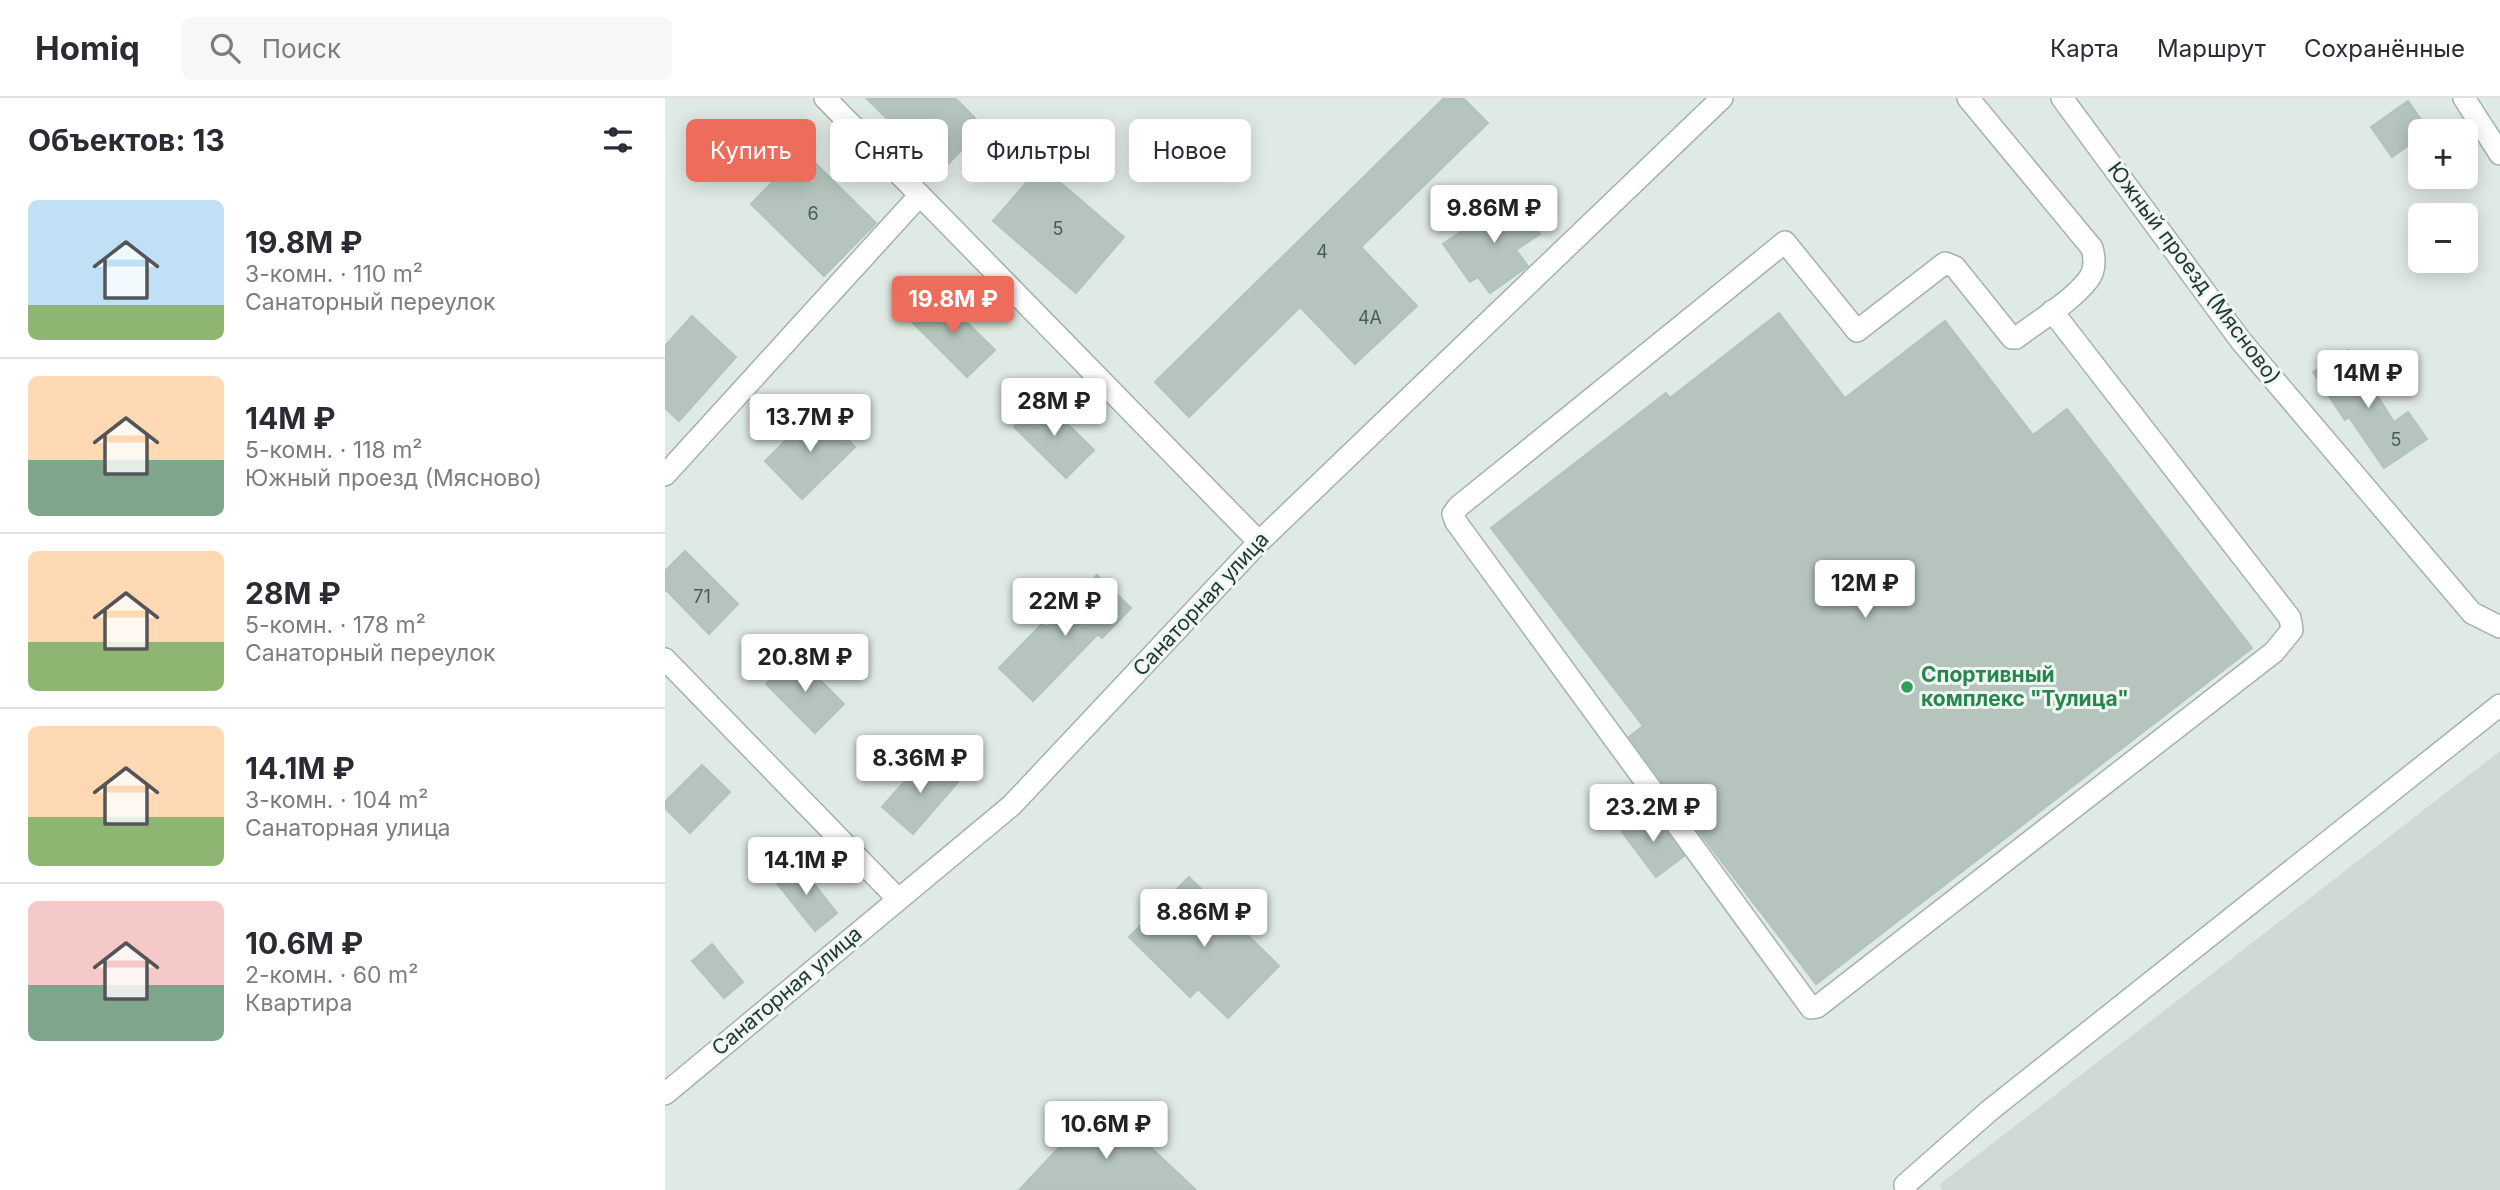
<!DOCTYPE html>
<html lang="ru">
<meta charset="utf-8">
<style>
body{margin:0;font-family:Inter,sans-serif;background:#f7f7f7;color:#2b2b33;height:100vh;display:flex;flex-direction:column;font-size:26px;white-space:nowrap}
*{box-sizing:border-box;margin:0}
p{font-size:23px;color:#7c7c81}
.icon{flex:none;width:38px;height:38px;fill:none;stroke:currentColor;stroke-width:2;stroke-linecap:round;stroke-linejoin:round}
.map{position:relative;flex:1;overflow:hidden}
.panel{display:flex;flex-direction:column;background:#fff;width:665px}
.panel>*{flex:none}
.top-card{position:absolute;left:21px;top:21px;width:665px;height:63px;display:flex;gap:14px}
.fabs{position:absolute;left:1743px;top:21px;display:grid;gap:14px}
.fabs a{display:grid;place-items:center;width:70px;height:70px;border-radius:10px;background:#fff;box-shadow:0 4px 18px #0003;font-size:35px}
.price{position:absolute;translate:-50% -60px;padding:0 16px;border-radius:7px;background:#fff;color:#222;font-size:23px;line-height:46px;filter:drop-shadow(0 2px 4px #0008)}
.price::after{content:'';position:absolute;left:50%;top:42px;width:21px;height:16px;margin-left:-10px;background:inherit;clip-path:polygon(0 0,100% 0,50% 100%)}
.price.selected{background:#ed6c5b;color:#fff}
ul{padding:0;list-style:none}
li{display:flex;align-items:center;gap:21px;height:175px;padding:0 28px}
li+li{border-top:2px solid #e1e1e2}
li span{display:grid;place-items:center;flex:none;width:196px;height:140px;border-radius:10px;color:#555}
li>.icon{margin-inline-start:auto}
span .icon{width:84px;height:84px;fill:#fffc;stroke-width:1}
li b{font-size:30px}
h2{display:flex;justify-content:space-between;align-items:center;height:84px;padding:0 28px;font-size:30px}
.chip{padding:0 24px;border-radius:10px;background:#fff;box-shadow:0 4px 18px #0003;font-size:24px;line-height:63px}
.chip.selected{background:#ed6c5b;color:#fff}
header{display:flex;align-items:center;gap:42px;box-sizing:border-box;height:98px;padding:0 35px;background:#fff;border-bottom:2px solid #e1e1e2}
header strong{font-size:33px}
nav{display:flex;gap:38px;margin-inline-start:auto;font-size:24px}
.search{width:490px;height:63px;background:#f7f7f7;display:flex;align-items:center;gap:18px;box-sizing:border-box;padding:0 24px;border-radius:10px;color:#7c7c81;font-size:26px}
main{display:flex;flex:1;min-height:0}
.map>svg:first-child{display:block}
.built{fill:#cedad3}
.building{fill:#b5c5bd;stroke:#b2c4ba;stroke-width:2}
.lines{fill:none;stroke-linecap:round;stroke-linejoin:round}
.minor-casing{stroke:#a3b2aa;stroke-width:24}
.minor{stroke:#fff;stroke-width:21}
.leisure-dot{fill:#2e9e5b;stroke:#f0f7f3;stroke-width:2.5}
.labels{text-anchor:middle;stroke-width:6;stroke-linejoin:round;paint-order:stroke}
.number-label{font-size:18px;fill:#465d53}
.street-label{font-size:21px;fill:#213a30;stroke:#f0f7f3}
.leisure-label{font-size:21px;font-weight:bold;fill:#27864d;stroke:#f0f7f3;text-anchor:start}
</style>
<header>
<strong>Homiq</strong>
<div class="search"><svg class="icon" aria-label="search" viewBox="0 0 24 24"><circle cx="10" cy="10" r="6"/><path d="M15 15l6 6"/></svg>Поиск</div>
<nav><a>Карта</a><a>Маршрут</a><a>Сохранённые</a></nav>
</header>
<main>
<section class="panel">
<h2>Объектов: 13<svg class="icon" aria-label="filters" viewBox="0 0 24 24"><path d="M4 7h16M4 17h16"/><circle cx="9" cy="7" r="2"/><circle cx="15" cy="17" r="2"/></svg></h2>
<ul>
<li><span style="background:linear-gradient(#bfe0f5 75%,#8fb573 0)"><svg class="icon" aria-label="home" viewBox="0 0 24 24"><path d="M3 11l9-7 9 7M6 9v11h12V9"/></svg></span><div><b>19.8M ₽</b><p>3-комн. · 110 m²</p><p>Санаторный переулок</p></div></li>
<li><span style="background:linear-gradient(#ffd9b3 60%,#7fa58c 0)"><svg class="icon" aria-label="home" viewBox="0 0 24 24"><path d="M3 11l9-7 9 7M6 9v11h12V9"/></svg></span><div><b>14M ₽</b><p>5-комн. · 118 m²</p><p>Южный проезд (Мясново)</p></div></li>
<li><span style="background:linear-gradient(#ffd9b3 65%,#8fb573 0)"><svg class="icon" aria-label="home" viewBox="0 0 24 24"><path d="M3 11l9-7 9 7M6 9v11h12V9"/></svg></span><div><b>28M ₽</b><p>5-комн. · 178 m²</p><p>Санаторный переулок</p></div></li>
<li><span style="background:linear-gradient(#ffd9b3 65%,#8fb573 0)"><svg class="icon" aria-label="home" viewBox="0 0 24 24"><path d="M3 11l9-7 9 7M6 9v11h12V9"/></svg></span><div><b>14.1M ₽</b><p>3-комн. · 104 m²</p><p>Санаторная улица</p></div></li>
<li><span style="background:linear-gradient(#f6c9c9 60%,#7fa58c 0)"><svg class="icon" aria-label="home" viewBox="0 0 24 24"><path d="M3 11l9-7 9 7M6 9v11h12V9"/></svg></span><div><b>10.6M ₽</b><p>2-комн. · 60 m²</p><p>Квартира</p></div></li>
</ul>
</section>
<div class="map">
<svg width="1835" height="1092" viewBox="0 0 1835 1092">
<rect width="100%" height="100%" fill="#e0eae4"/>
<path class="built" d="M 1835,653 L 1835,1092 L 1277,1092 L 1275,1086 Z"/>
<path class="building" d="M 201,0 L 290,0 L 319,29 L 276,73 Z
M 779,0 L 798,0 L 823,25 L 696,149 L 752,208 L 690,266 L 635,209 L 524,319 L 490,284 Z
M 1743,3 L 1764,33 L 1755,33 L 1755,39 L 1727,59 L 1706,29 Z
M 138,53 L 211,125 L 159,178 L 86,106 Z
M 376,68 L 459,139 L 411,195 L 328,123 Z
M 848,97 L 875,136 L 851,152 L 863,168 L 825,195 L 813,179 L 805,184 L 778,146 Z
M 273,196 L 330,252 L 302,279 L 246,223 Z
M 1114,215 L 1180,300 L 1280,223 L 1368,337 L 1402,311 L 1587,550 L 1151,886 L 1040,742 L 964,639 L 978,628 L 826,430 L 1001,295 L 1005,300 Z
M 27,218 L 71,259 L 14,323 L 0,310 L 0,248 Z
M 1683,252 L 1729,324 L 1743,314 L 1762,341 L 1719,370 L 1684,319 L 1680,322 L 1648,274 Z
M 377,301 L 429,352 L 401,380 L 349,329 Z
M 153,311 L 190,349 L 137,401 L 100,363 Z
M 20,453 L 73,506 L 44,536 L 0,491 L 0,473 Z
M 432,477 L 466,510 L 437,540 L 433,536 L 368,603 L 334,570 L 378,525 L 382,529 Z
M 130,557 L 179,606 L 150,635 L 101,586 Z
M 263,657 L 293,684 L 248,736 L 217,709 Z
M 37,667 L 65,694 L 25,735 L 0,710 L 0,704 Z
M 985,712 L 1019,758 L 991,779 L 957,734 Z
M 133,765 L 172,815 L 150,833 L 110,783 Z
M 524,779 L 614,868 L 563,920 L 533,891 L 525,899 L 464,839 Z
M 47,846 L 78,884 L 59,900 L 27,863 Z
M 437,1004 L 531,1092 L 354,1092 Z"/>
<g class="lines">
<g class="minor-casing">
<path id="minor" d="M 160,0 L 594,444
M 1303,0 L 1427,150 C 1430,161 1431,172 1423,182 C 1406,204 1373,223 1351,240 L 1347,240 L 1290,169 L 1280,165 L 1192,233 L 1120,144 L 793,409 L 788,416 L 791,424 L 1146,910 L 1152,909 L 1609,554 L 1627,532 L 1625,520 L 1387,213
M 1397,0 L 1576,243 L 1807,515 L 1835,529
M 1799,0 L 1835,56
M 0,377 L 255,97
M 0,561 L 232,800
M 0,996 L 347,707 L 594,444 L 1057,0
M 1241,1092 L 1240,1087 L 1324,1013 L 1835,607"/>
</g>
<use href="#minor" class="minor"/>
</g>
<circle class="leisure-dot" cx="1242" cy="589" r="7"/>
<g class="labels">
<g class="number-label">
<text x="148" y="122">6</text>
<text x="393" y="137">5</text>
<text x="657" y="160">4</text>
<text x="705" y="226">4А</text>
<text x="1731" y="348">5</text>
<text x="37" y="505">71</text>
</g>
<g class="street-label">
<text transform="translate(1529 175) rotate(53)" y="7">Южный проезд (Мясново)</text>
<text transform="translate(536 506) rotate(-47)" y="7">Санаторная улица</text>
<text transform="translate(122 893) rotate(-40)" y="7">Санаторная улица</text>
</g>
<g class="leisure-label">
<text x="1256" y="584">Спортивный<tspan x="1256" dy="24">комплекс "Тулица"</tspan></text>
</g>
</g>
</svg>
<div class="fabs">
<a>+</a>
<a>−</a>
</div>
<b class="price" style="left:829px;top:147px">9.86M ₽</b>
<b class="price selected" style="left:288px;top:238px">19.8M ₽</b>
<b class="price" style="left:1703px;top:312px">14M ₽</b>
<b class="price" style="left:389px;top:340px">28M ₽</b>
<b class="price" style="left:145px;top:356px">13.7M ₽</b>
<b class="price" style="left:1200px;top:522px">12M ₽</b>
<b class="price" style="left:400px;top:540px">22M ₽</b>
<b class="price" style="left:140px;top:596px">20.8M ₽</b>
<b class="price" style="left:255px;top:697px">8.36M ₽</b>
<b class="price" style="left:988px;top:746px">23.2M ₽</b>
<b class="price" style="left:141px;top:799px">14.1M ₽</b>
<b class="price" style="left:539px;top:851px">8.86M ₽</b>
<b class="price" style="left:441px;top:1063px">10.6M ₽</b>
<div class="top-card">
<a class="chip selected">Купить</a>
<a class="chip">Снять</a>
<a class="chip">Фильтры</a>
<a class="chip">Новое</a>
</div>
</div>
</main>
